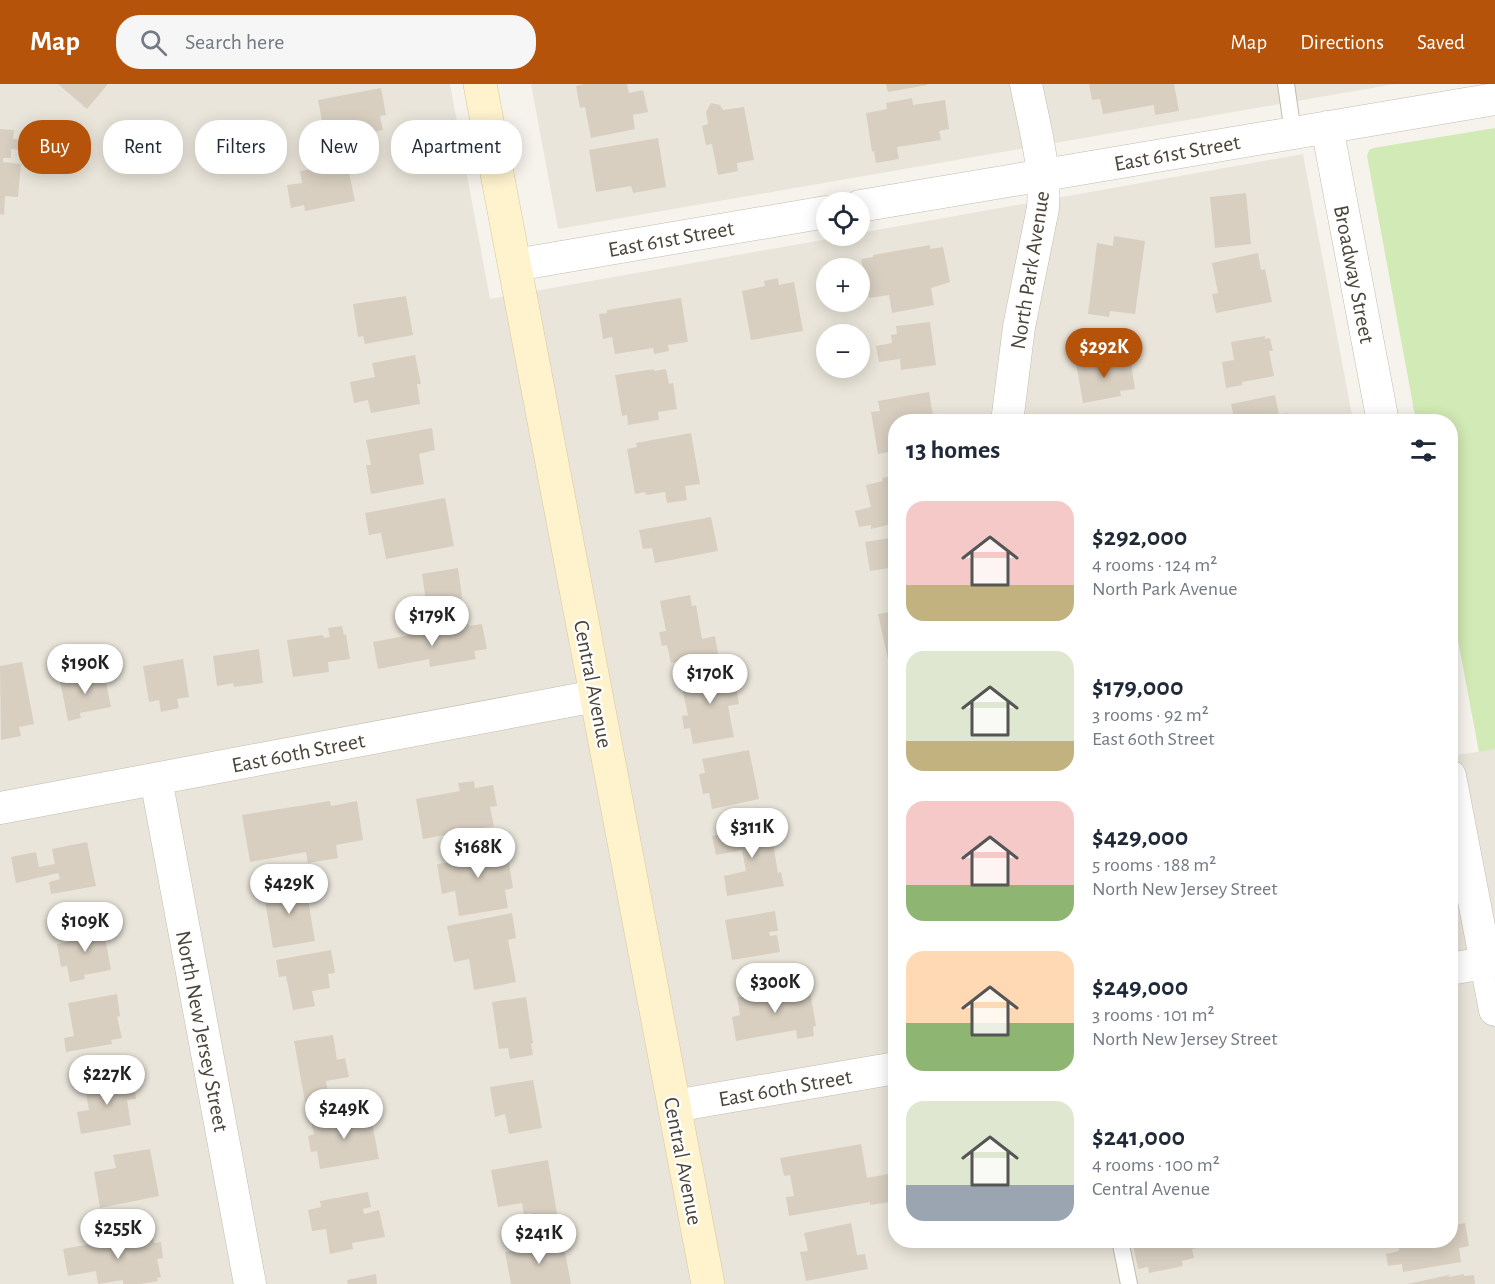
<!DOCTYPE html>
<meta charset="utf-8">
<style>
body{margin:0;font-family:"Alegreya Sans",sans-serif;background:#f6f6f7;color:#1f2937;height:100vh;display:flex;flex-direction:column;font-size:22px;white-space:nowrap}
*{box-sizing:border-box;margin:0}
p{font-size:20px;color:#747a83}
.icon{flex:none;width:33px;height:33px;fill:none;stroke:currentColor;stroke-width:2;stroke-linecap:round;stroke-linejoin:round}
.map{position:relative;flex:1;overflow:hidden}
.panel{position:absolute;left:888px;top:330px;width:570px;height:834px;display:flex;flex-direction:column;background:#fff;border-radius:24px;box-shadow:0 3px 15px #0003}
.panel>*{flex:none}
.guide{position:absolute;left:18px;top:36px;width:570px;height:54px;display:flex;gap:12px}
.controls{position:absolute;left:816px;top:108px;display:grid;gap:12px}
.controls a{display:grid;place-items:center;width:54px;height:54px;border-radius:50%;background:#fff;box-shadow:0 3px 15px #0003;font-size:30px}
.price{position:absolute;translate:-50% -51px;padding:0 14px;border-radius:21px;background:#fff;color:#222;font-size:20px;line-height:39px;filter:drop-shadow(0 2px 3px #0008)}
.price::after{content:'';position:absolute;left:50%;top:36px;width:18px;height:14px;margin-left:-9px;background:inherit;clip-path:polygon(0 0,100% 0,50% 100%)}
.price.active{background:#b45309;color:#fff}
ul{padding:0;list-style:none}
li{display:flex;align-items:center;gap:18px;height:150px;padding:0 18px}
li span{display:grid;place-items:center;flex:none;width:168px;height:120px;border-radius:18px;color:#555}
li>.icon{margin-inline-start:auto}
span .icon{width:72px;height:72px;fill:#fffc;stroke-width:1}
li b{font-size:26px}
h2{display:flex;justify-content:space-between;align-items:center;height:72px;padding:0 18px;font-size:26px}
.pill{padding:0 21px;border-radius:24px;background:#fff;box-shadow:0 3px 15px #0003;font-size:21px;line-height:54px}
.pill.active{background:#b45309;color:#fff}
header{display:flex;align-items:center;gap:36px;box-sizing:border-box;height:84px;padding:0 30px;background:#b45309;color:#fff}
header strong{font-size:28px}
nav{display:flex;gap:33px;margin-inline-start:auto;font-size:21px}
.search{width:420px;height:54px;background:#f6f6f7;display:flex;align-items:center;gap:15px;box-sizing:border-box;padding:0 21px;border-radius:24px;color:#747a83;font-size:22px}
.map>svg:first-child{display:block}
.residential{fill:#eae5da;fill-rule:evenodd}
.green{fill:#d2eab5}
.building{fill:#d8cfc1}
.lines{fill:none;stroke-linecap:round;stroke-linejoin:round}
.service-casing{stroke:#c2bbae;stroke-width:18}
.minor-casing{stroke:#c2bbae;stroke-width:33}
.secondary-casing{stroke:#d6c79b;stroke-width:34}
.service{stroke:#fff;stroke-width:16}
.minor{stroke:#fff;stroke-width:32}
.secondary{stroke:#fff3cd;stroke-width:33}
.labels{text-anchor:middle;stroke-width:4.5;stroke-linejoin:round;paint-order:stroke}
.street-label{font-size:22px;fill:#4b4439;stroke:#fff}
</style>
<header>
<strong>Map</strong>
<div class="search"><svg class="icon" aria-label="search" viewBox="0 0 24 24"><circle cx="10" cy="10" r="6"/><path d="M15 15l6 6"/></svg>Search here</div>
<nav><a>Map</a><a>Directions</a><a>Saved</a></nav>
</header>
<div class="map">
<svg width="1495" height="1200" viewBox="0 0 1495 1200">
<rect width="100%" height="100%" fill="#f6f3ec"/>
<path class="residential" d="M 0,0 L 450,0 L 490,215 L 845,152 L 860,152 L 860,149 L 1303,70 L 1353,337 L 896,338 L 896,1156 L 1450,1156 L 1451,672 L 1495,665 L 1495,1200 L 0,1200 ZM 826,184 L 860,184 L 860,218 L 826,218 ZM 826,250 L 860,250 L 860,284 L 826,284 Z
M 531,0 L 1395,0 L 558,145 Z"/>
<path class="green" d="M 1495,44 L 1495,665 L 1479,668 L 1451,519 L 1450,338 L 1416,337 L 1367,72 L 1369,66 L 1373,64 Z"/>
<path class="building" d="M 58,0 L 108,0 L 87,25 Z
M 585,0 L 627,0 L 629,9 L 643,6 L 648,28 L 633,31 L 635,45 L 591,54 L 585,23 L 580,24 L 576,2 Z
M 886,0 L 927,0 L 927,1 L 888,8 Z
M 1089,0 L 1174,0 L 1179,27 L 1155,31 L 1154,21 L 1103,30 L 1100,15 L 1092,16 Z
M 381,4 L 386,31 L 380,32 L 383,46 L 326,57 L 318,16 Z
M 912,14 L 913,21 L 945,16 L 949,45 L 939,47 L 941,56 L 897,63 L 899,75 L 876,79 L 874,67 L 872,68 L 866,29 L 887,25 L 886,19 Z
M 711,19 L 720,21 L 723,26 L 744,23 L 754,76 L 737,79 L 738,87 L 718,91 L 712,60 L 706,61 L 702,42 L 708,40 L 706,28 Z
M 0,45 L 14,46 L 13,55 L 23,56 L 22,66 L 11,65 L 11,74 L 3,74 L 3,78 L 21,80 L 18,113 L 5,112 L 4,131 L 0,130 Z
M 658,54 L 666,103 L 633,109 L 631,102 L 596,108 L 589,66 Z
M 347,79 L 355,117 L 305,127 L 304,121 L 291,124 L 287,101 L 302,99 L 300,87 Z
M 1246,109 L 1251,160 L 1215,164 L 1210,113 Z
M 1114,152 L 1145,157 L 1135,230 L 1110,227 L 1109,233 L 1088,230 L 1097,159 L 1113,162 Z
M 930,161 L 930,165 L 943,163 L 950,198 L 931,204 L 934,221 L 892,229 L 889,211 L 869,214 L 861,175 L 873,173 L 873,171 Z
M 1258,169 L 1261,186 L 1265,185 L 1272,218 L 1216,229 L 1212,210 L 1218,209 L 1212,179 Z
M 778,194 L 779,201 L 794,198 L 803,247 L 751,256 L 742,207 L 765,202 L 764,197 Z
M 406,212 L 413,251 L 365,260 L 363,252 L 358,253 L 353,220 Z
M 681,214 L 688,258 L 668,261 L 669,267 L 654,270 L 653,264 L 615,270 L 612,253 L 603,255 L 599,230 L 607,229 L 607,226 Z
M 930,238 L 936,281 L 901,286 L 900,275 L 879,278 L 876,262 L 892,259 L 891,251 L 897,250 L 896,242 Z
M 1265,252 L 1265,255 L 1270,254 L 1273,267 L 1269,267 L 1274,292 L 1242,298 L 1242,301 L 1226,304 L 1222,278 L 1234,276 L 1231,258 Z
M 415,271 L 421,300 L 417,300 L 420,320 L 371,329 L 368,316 L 354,319 L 350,298 L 375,293 L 372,279 Z
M 1115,272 L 1117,283 L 1131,280 L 1135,305 L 1120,307 L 1121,312 L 1083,319 L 1076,279 Z
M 654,285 L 654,287 L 666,285 L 669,300 L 673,299 L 677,325 L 658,328 L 659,336 L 628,341 L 627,331 L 622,332 L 615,291 Z
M 929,308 L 934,338 L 896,338 L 896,376 L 892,376 L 890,368 L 878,370 L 871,328 L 880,327 L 878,317 Z
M 1275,311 L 1279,331 L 1288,329 L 1290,338 L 1235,338 L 1231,320 Z
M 432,344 L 435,366 L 419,370 L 424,400 L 371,410 L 366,381 L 371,381 L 366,356 Z
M 691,349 L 700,400 L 685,402 L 687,416 L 667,419 L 665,408 L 646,411 L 645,408 L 635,410 L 627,365 L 637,363 L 636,359 Z
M 896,391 L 896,439 L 871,445 L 871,441 L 859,443 L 855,427 L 871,423 L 866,401 L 883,397 L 882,394 Z
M 445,414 L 454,462 L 386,475 L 381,449 L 369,451 L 365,429 Z
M 711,433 L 718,467 L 655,479 L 652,464 L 643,465 L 639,446 Z
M 896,453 L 896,483 L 870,487 L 865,458 Z
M 458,484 L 463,519 L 455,520 L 456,533 L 438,535 L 436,523 L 427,524 L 422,490 Z
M 690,511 L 692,522 L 696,521 L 702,555 L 715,552 L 718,570 L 671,579 L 667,561 L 662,562 L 659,548 L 666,547 L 660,517 Z
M 896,527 L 896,579 L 889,580 L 878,530 Z
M 469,540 L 469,542 L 482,540 L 487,565 L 474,567 L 476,575 L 430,583 L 429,575 L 378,585 L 373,558 Z
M 342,542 L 344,551 L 346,550 L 350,575 L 328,578 L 329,588 L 293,593 L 287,556 L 323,551 L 324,554 L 330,553 L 328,544 Z
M 259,565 L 263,599 L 234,603 L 233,599 L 217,602 L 213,572 Z
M 183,575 L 189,613 L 177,615 L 179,624 L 161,628 L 159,616 L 149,618 L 143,582 Z
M 22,578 L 34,640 L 19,643 L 21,652 L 1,656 L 0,582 Z
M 733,584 L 739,620 L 728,622 L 734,653 L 693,660 L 690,644 L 684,645 L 682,632 L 688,631 L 680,595 Z
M 104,588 L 111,623 L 80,629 L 81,634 L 68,637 L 60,597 Z
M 749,666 L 759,715 L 712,725 L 709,709 L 703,710 L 699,690 L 705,689 L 702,675 Z
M 474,697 L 475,704 L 493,701 L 497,722 L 490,723 L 494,742 L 423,755 L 416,715 L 460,707 L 458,699 Z
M 330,717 L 331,722 L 357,717 L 363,756 L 336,761 L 338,774 L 308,779 L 306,768 L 250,778 L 242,731 Z
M 776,740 L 779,758 L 773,759 L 778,789 L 781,788 L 784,802 L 727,812 L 724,792 L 746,787 L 742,766 L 716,771 L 712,752 Z
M 87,758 L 96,802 L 51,810 L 49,798 L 60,795 L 58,789 L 16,799 L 11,773 L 36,768 L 39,783 L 55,780 L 52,765 Z
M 506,760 L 513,804 L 505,806 L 508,824 L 459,832 L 455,807 L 442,810 L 437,780 L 451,778 L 449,769 Z
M 305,798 L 315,857 L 273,864 L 263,805 Z
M 775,827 L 778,847 L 769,848 L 770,852 L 777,851 L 780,868 L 732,876 L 725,836 Z
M 512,829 L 516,854 L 508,856 L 516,898 L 474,906 L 469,875 L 454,878 L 447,842 Z
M 103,842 L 111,886 L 84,891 L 85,895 L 70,898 L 67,882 L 61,883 L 57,860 L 68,858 L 66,849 Z
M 331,866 L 335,889 L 328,890 L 330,904 L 312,907 L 315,922 L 293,926 L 286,892 L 279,893 L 276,876 Z
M 809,901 L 816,942 L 813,943 L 814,952 L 797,955 L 796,946 L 736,957 L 732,933 L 740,931 L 737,913 Z
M 117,910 L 120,932 L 117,933 L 122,954 L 111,956 L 112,960 L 66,968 L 64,954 L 74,952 L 68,919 Z
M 526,913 L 533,959 L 531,960 L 533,971 L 510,975 L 508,964 L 499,965 L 492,918 Z
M 333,951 L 337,976 L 345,974 L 349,993 L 326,997 L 329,1014 L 305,1018 L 294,957 Z
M 103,995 L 104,1000 L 133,995 L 136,1015 L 127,1016 L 131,1041 L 81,1050 L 77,1028 L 89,1026 L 84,998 Z
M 533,996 L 542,1044 L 509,1050 L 505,1030 L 495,1033 L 490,1003 Z
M 370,1027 L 379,1075 L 320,1085 L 317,1067 L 311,1068 L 308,1052 L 314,1050 L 311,1038 Z
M 861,1060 L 867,1094 L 894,1089 L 896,1117 L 870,1121 L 870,1118 L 789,1132 L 786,1113 L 794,1112 L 790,1091 L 784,1092 L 780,1074 Z
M 150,1065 L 159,1112 L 100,1124 L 94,1088 L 116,1084 L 113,1071 Z
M 548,1076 L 558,1135 L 533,1139 L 531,1129 L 524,1130 L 522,1119 L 498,1123 L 491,1086 Z
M 1450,1098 L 1455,1115 L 1450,1116 Z
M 368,1108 L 371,1123 L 363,1125 L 364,1130 L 379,1126 L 385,1153 L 352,1159 L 353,1165 L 330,1170 L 326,1145 L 312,1147 L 308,1126 L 321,1123 L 320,1117 Z
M 1454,1137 L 1454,1141 L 1465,1139 L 1469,1162 L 1459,1164 L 1461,1178 L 1403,1188 L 1402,1180 L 1388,1182 L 1386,1170 L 1399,1167 L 1398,1156 L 1450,1156 L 1450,1138 Z
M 851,1139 L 857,1171 L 865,1170 L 868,1185 L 806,1197 L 800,1168 L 808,1167 L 804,1149 Z
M 152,1149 L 154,1159 L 161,1158 L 163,1174 L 157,1175 L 161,1193 L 157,1194 L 158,1197 L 140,1200 L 123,1200 L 123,1196 L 98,1200 L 96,1187 L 68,1192 L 63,1165 Z
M 1132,1156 L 1200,1156 L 1201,1163 L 1192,1165 L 1194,1174 L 1182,1177 L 1183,1182 L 1149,1189 L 1148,1183 L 1138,1185 Z
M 563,1157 L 571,1200 L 511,1200 L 505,1168 Z
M 376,1190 L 377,1200 L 348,1200 L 347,1196 Z
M 1464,1190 L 1464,1192 L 1474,1191 L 1475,1200 L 1407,1200 L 1449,1191 L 1449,1193 Z"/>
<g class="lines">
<g class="service-casing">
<path id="service" d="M 1286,0 L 1293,49
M 1120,1156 L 1129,1200"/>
</g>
<g class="minor-casing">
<path id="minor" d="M 1327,43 L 1383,338
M 860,122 L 1495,15
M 515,181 L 826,128
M 1007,338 L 1019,243 L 1043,124 C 1046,82 1034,41 1026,0
M 1450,692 L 1495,926
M 156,695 L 250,1200
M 0,724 L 596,612
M 1450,885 L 1495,877
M 674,1022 L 896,984"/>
</g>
<g class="secondary-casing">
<path id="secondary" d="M 480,0 L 708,1200"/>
</g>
<use href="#service" class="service"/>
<use href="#minor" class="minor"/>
<use href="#secondary" class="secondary"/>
</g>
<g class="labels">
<g class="street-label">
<text transform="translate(1177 68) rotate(-10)" y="8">East 61st Street</text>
<text transform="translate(671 154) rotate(-10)" y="8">East 61st Street</text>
<text transform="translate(1029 186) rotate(-81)" y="8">North Park Avenue</text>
<text transform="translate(1355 190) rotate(79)" y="8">Broadway Street</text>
<text transform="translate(594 600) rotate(79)" y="8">Central Avenue</text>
<text transform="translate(298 668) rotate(-11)" y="8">East 60th Street</text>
<text transform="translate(203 947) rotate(79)" y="8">North New Jersey Street</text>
<text transform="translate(785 1003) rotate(-10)" y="8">East 60th Street</text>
<text transform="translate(684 1077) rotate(79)" y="8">Central Avenue</text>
</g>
</g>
</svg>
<div class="controls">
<a><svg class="icon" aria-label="locate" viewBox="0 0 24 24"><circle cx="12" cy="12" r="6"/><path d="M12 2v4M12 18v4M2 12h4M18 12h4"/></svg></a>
<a>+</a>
<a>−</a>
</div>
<b class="price active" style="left:1104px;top:295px">$292K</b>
<b class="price" style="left:432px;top:563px">$179K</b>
<b class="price" style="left:85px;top:611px">$190K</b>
<b class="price" style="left:710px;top:621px">$170K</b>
<b class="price" style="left:752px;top:775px">$311K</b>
<b class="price" style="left:478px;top:795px">$168K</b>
<b class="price" style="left:289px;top:831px">$429K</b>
<b class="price" style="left:85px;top:869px">$109K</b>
<b class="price" style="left:775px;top:930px">$300K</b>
<b class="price" style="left:107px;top:1022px">$227K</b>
<b class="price" style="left:344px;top:1056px">$249K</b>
<b class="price" style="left:118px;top:1176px">$255K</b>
<b class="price" style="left:539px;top:1181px">$241K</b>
<div class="guide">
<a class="pill active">Buy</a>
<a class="pill">Rent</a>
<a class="pill">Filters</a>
<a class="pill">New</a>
<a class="pill">Apartment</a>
</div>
<section class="panel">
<h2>13 homes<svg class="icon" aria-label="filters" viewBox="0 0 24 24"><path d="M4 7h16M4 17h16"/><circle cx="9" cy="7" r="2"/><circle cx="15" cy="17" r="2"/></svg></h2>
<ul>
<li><span style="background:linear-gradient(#f6c9c9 70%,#c2b280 0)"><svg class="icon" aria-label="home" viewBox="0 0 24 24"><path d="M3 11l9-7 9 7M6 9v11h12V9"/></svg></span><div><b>$292,000</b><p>4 rooms · 124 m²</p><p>North Park Avenue</p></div></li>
<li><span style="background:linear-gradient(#dfe7d0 75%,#c2b280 0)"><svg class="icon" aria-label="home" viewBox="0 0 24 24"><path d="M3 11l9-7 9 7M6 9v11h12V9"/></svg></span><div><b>$179,000</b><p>3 rooms · 92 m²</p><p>East 60th Street</p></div></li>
<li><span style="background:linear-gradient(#f6c9c9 70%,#8fb573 0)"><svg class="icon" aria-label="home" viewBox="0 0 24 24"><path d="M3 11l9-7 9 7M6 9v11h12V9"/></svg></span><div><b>$429,000</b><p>5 rooms · 188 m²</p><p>North New Jersey Street</p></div></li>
<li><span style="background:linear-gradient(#ffd9b3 60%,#8fb573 0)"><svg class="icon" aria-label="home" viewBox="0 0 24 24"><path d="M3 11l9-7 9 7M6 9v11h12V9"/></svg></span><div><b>$249,000</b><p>3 rooms · 101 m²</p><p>North New Jersey Street</p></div></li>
<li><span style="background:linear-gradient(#dfe7d0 70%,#9aa5b1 0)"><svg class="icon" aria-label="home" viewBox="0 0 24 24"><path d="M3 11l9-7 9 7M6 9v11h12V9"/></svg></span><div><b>$241,000</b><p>4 rooms · 100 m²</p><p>Central Avenue</p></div></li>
</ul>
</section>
</div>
